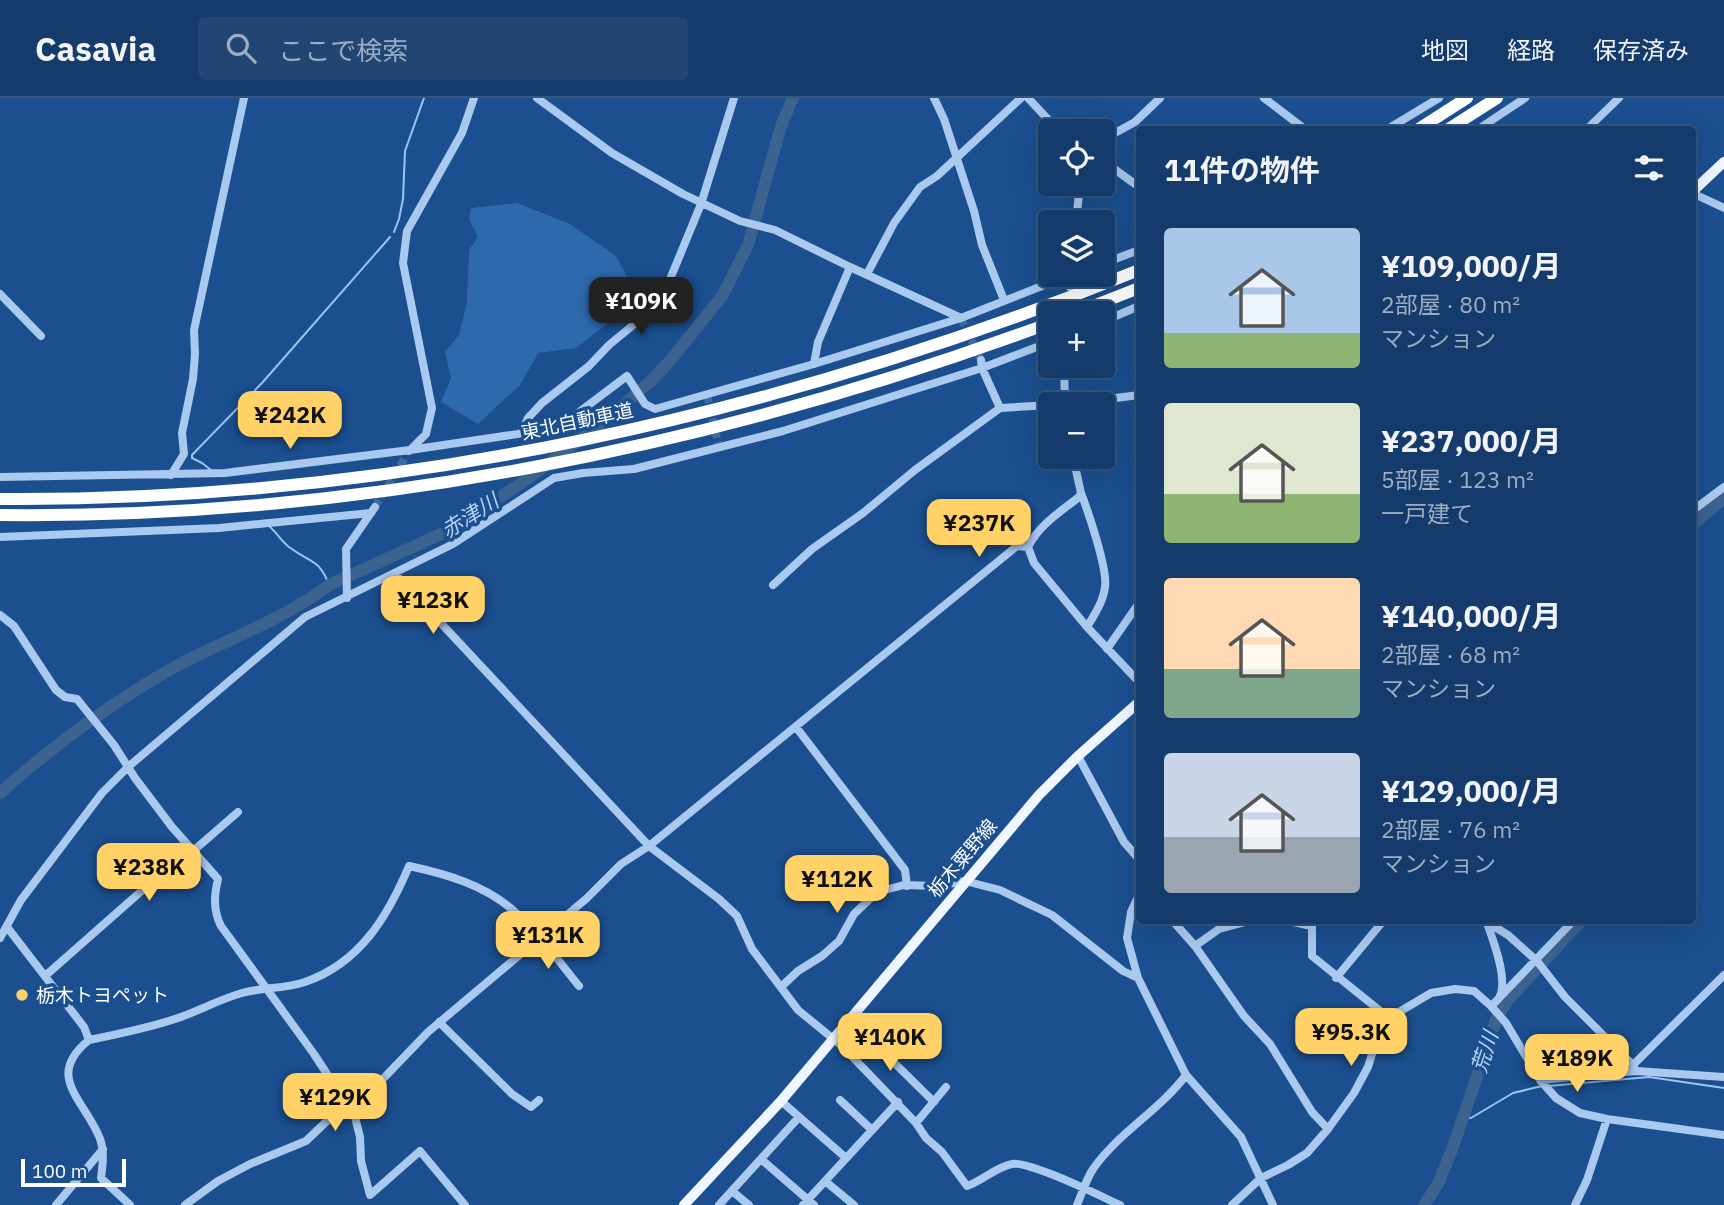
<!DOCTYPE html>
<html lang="ja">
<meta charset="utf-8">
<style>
body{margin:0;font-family:"IBM Plex Sans","Noto Sans JP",sans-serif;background:#214673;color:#f1f3f6;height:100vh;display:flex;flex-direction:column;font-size:26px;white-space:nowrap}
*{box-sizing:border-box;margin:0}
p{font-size:23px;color:#9dadc1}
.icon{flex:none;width:38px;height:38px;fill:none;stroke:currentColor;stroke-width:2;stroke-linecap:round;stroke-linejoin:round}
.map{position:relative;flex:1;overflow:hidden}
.details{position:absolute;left:1136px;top:28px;width:560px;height:798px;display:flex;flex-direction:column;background:#143b6b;border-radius:7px;box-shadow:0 7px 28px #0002,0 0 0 2px #33557e}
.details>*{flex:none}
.fabs{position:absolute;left:1038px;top:21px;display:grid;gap:14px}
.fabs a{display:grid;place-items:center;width:77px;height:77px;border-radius:7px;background:#143b6b;box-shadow:0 7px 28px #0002,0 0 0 2px #33557e;font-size:35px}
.scale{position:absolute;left:21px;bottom:18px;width:105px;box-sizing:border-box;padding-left:7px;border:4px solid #fff;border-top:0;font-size:19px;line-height:24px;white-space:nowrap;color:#fff;-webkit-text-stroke:5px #1b4f8f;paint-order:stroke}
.price{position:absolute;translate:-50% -60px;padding:0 16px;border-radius:14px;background:#ffd166;color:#111;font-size:23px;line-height:46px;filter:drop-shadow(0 2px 4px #0008)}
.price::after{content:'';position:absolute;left:50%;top:42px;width:21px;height:16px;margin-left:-10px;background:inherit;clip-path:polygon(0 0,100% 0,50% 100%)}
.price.selected{background:#222;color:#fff}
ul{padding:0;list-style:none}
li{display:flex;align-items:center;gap:21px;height:175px;padding:0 28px}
li span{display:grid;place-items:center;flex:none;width:196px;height:140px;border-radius:7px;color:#555}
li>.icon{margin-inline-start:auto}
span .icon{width:84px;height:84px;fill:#fffc;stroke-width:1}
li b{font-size:30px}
h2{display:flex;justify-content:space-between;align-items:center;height:84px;padding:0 28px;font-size:30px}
header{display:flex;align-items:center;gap:42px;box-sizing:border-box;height:98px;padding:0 35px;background:#143b6b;border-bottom:2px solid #33557e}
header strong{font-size:33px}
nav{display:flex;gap:38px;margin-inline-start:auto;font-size:24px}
.search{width:490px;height:63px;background:#214673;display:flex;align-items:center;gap:18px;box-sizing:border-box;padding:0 24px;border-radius:7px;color:#9dadc1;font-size:26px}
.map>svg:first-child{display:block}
.green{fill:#2e69ad}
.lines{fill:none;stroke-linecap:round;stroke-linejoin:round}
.stream{stroke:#9cc4f0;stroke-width:2}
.river{stroke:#3c6290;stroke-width:12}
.minor-tunnel{stroke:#3d69a0;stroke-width:8;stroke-dasharray:8 4;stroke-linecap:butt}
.minor{stroke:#a9c9ee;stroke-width:8}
.major{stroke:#f0f6ff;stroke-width:10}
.highway{stroke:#fff;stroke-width:12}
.poi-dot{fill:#ffd166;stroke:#1b4f8f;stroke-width:2.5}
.labels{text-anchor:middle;stroke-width:7;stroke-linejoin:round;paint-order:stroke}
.street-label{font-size:19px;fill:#fff;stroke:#1b4f8f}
.poi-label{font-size:19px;fill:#fff;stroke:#1b4f8f;text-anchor:start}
.water-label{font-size:21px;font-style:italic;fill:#b5d3f5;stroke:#1b4f8f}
</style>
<header>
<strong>Casavia</strong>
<div class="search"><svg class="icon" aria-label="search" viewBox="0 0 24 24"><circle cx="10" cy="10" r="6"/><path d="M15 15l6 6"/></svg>ここで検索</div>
<nav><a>地図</a><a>経路</a><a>保存済み</a></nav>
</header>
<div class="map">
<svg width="1724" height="1107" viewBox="0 0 1724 1107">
<rect width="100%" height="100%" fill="#1b4f8f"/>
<path class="green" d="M 517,105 L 570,126 L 616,158 L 634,192 L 620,216 L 576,250 L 538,255 L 520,287 L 478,326 L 441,304 L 451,280 L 445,254 L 459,237 L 467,204 L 469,152 L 478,139 L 469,121 L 471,110 Z"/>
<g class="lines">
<path class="stream" d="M 394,134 L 399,121 L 403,101 L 405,53 L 424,0
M 211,372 L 202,365 L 192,360 L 192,357 L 262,285 L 390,139
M 270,429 C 277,435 282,444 289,449 C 310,465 319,460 329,487
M 1548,988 L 1649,979 L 1724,990
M 1462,1019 L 1471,1020 L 1513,995 L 1542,988"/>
<path class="river" d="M 1692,427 L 1724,400
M 0,695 C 53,648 111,605 173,570 C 224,542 282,523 329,487 L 450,432 L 529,380 L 603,324 L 650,284 L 669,264 L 723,197 L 748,147 L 781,28 L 793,0
M 1424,1107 L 1438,1086 L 1453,1049 L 1497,919 L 1508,902 L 1582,822"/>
<path class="minor-tunnel" d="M 1068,215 L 1070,195
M 961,220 L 981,262
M 707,297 L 719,349
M 375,409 L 406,358"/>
<path class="minor" d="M 537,0 L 612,55 L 683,96 L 740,123 L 775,132 L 850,169
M 934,0 L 944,21 L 974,113 L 982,147 L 1004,202
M 1028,0 L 1059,33
M 1264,0 L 1306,32
M 1386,32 L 1439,0
M 1477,32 L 1525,0
M 1586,32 L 1619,0
M 1102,42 L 1135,24 L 1160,0
M 1102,62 L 1139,89
M 1692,95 L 1724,110
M 1076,124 L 1080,86
M 1102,166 L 1139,152
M 867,176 L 894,125 L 920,89 L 937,78 L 1021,0
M 1070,189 L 1071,177
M 0,196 L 41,238
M 1102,224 L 1139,208
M 814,266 L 818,244 L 850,169 L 961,220
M 1064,268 L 1065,306
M 1070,306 L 1139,297
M 1000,310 L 1050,307
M 521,335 L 528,320 L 542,305 L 589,268 L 609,247 L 638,223 L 666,191 L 701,106 L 734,0
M 409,353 L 426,336 L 432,310 L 403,165 L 407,133 L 462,35 L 474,0
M 1073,359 L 1081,395 L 1079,399 C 1060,414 1039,427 1028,449 L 1034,465 L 1087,529 L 1139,584
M 171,377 L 184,356 L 182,335 L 193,281 L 195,256 L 194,232 L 244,0
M 0,379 L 225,375 L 410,352 L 558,330 L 627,278 L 645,306 L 655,311 L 814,266 L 961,220 L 1070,177
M 1081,395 C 1088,413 1108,472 1105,489 C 1103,504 1095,516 1087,529
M 1692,413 L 1724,389
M 0,439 L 219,430 L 371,415
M 395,476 L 649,748 L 719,801 L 737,818 L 752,851 L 798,912 L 842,948 L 916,1025 L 946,989
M 773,487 L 812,451 L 863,415 L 915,372 L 1000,310 L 982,270 L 981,262
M 347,500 L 346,451 L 375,409
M 0,517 L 14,528 L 56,592 L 65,599 L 77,601 L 114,647 L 135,680 L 172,729 L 218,781 C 214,798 213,812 221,828 L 314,956 L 355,1019 L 360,1039 L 361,1063 L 370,1097 L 420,1053 L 465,1107
M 1107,551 L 1139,505
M 796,629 L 905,772 L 907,788
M 1078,658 L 1124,744 L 1139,761
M 1139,797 L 1131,814 L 1127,840 L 1138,880 L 1186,977 L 1241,1039 L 1273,1107
M 1172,822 L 1195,848 L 1244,918 L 1270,946 L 1312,1014 L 1328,1031
M 1285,822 L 1311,828
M 1312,822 L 1312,858 L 1389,920
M 1485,823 L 1508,837 L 1537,863 L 1565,899 L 1633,967 L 1636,973
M 7,829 L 84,929 L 89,942 C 46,977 81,999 98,1036 C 105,1050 103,1065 101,1080 L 130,1107
M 0,840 L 21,802 L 102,695 L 128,669 L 305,519 L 453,446 L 554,380 L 583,375 L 634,371 L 783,333 L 982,270 L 1050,244
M 1195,848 L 1219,831 L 1253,822
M 45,878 L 146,789 L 192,754 L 238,714
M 1336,880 L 1384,822
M 781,889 L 798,873 L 822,858 L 839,843 L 854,816 L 877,794 L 904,787 L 937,788 L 965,783 L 1000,792 L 1052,817 L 1123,873 L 1138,880
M 1499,900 L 1574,822
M 1491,908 L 1506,925 L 1540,982 L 1556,1000 L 1580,1015 L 1607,1021 L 1724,1037
M 439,924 L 512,996 L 531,1009 L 539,1002
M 867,938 L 934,1004
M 89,942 C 119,936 149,930 178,920 C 199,913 220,901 242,895 C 263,889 285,891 305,884 C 360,865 388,818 409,768 C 446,776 485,787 514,813 C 539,834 558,863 579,888
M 889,959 L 903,944
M 1633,967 L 1724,877
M 1540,982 L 1636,973 L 1724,979
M 840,1002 L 872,1032
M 781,1003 L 846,1060
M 916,1025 L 926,1040 L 942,1054 L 967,1088 C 982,1083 996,1069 1012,1066 C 1031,1063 1100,1098 1120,1107
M 761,1061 L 814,1107
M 825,1083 L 854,1107
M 732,1093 L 749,1107
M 56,1107 L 103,1051
M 185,1107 L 218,1083 L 250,1066 L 306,1043 L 327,1023 L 379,985 L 428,934 L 586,801 L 621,766 L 649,748 L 1017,448 L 1028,449
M 719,1107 L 799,1019
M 803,1107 L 898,1004
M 1077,1107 C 1082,1095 1086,1082 1093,1071 C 1118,1035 1160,1012 1186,977
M 1232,1107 L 1261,1080 L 1288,1067 L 1307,1055 L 1328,1031 L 1354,995 L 1368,969 L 1376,943 L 1389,920 L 1431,895 L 1455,891 L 1474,893 L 1491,908 C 1494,905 1497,903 1499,900 C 1509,883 1493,842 1487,825
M 1575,1107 L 1587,1082 L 1607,1021"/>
<path class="major" d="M 1692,94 L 1724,64
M 684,1107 L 781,1003 L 1039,697 L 1078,658 L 1139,604"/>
<path class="highway" d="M 1417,32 L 1467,0
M 1447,32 L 1497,0
M 1075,215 L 1139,190
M 0,401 C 392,404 777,318 1139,172
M 0,417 C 358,421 716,349 1050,225"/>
</g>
<circle class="poi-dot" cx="22" cy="897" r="7"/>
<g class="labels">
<g class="street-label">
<text transform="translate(577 323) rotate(-12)" y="7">東北自動車道</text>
<text transform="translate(962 760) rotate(-50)" y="7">栃木粟野線</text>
</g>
<g class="poi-label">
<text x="36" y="904">栃木トヨペット</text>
</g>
<g class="water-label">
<text transform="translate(470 418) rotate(-32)" y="7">赤津川</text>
<text transform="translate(1485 954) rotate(-72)" y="7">荒川</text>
</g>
</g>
</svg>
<div class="fabs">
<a><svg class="icon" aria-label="locate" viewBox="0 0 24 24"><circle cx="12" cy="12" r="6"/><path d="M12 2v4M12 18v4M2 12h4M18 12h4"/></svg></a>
<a><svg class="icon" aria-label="layers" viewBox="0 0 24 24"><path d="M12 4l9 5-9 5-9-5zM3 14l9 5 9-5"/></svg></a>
<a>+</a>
<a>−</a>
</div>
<div class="scale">100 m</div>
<b class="price selected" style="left:641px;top:239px">¥109K</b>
<b class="price" style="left:290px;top:353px">¥242K</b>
<b class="price" style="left:979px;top:461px">¥237K</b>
<b class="price" style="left:433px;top:538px">¥123K</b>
<b class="price" style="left:149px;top:805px">¥238K</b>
<b class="price" style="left:837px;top:817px">¥112K</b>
<b class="price" style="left:548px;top:873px">¥131K</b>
<b class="price" style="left:1351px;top:970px">¥95.3K</b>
<b class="price" style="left:890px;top:975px">¥140K</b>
<b class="price" style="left:1577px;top:996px">¥189K</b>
<b class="price" style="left:335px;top:1035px">¥129K</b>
<section class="details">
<h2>11件の物件<svg class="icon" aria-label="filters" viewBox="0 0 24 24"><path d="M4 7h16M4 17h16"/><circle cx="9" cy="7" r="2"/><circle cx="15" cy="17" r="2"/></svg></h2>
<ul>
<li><span style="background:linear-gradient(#a9c7e8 75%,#8fb573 0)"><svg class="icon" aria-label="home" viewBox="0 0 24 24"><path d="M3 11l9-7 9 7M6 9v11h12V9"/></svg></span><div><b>¥109,000/月</b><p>2部屋 · 80 m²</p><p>マンション</p></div></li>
<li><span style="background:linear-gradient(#dfe7d0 65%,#8fb573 0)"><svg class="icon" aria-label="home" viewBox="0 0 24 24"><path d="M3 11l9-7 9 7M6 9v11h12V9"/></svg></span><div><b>¥237,000/月</b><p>5部屋 · 123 m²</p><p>一戸建て</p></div></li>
<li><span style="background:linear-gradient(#ffd9b3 65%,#7fa58c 0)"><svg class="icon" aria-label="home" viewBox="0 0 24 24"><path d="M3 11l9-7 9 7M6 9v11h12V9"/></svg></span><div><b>¥140,000/月</b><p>2部屋 · 68 m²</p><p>マンション</p></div></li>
<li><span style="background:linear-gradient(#c9d6e8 60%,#9aa5b1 0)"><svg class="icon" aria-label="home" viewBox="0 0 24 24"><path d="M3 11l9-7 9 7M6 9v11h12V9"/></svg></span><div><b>¥129,000/月</b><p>2部屋 · 76 m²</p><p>マンション</p></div></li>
</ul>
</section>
</div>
